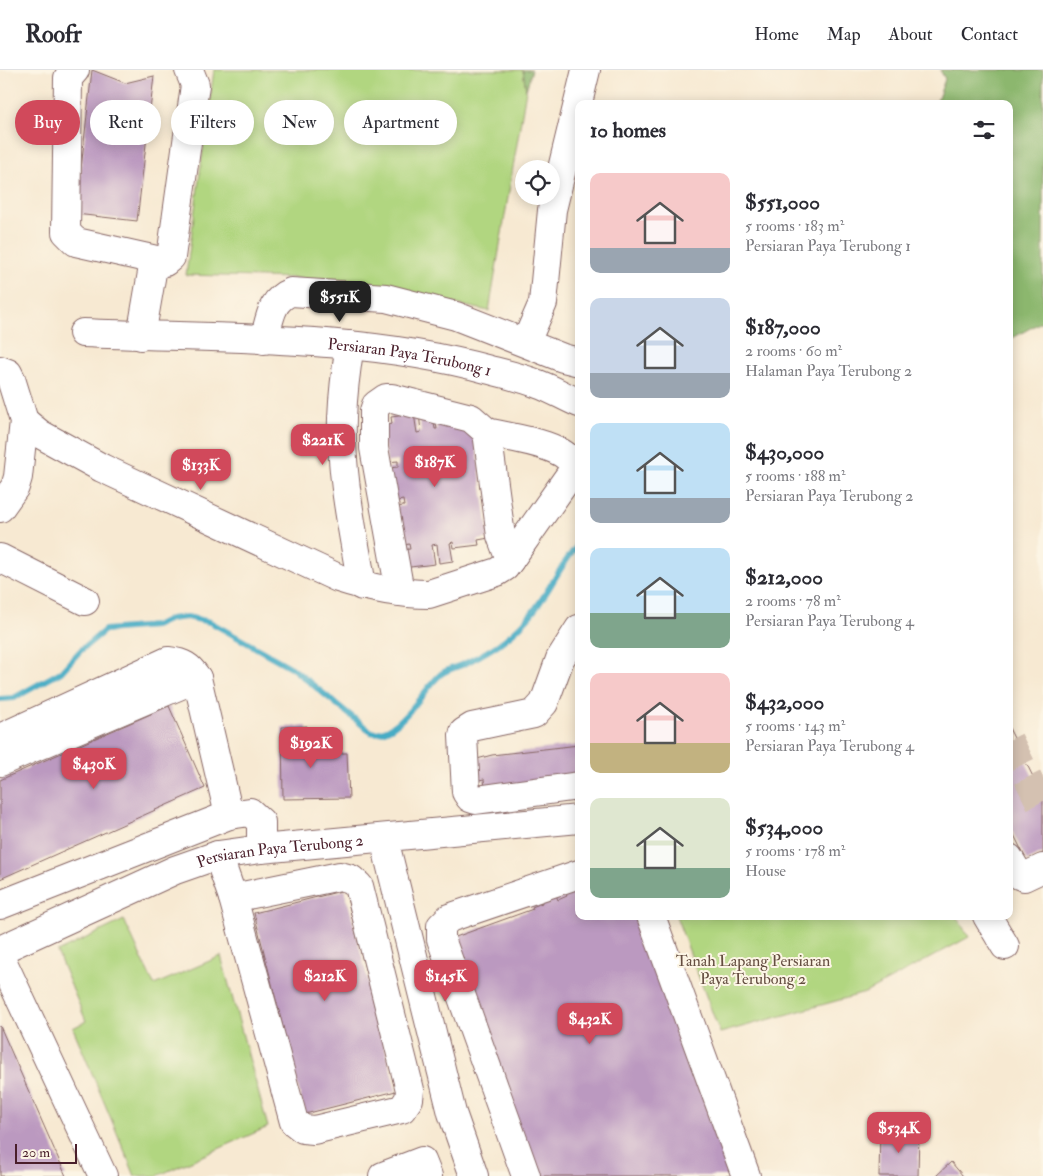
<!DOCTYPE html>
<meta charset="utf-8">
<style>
body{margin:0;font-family:"IM FELL Double Pica",serif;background:#f2f2f3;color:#2b2b33;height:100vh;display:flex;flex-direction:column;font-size:19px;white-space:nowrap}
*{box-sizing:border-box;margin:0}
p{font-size:16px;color:#7c7c81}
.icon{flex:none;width:28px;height:28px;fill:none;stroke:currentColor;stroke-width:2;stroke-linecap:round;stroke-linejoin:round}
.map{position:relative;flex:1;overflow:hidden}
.panel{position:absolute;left:575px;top:30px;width:438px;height:820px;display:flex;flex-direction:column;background:#fff;border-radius:10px;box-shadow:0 2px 12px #0003}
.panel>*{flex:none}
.top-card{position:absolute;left:15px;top:30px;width:475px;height:45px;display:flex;gap:10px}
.controls{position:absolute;left:515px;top:90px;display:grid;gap:10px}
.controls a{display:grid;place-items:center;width:45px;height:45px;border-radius:50%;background:#fff;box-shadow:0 2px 12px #0003;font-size:25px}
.scale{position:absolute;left:15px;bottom:12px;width:62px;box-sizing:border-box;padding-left:5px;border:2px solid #4a1f2b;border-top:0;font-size:14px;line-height:18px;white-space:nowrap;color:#4a1f2b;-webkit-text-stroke:4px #fcf5e5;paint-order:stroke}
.price{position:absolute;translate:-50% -42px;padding:0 11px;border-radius:10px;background:#d1495b;color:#fff;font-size:16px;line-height:32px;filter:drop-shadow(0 1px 2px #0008)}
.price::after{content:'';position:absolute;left:50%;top:30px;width:15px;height:11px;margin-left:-8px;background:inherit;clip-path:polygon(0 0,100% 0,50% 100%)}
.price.on{background:#222;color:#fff}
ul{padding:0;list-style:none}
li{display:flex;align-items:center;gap:15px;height:125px;padding:0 15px}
li span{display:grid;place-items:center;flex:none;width:140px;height:100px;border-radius:10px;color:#555}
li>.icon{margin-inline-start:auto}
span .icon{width:60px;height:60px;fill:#fffc;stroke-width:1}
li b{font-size:21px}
h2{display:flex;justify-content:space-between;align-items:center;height:60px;padding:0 15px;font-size:21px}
.pill{padding:0 18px;border-radius:22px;background:#fff;box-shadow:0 2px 12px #0003;font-size:18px;line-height:45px}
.pill.on{background:#d1495b;color:#fff}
header{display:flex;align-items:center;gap:30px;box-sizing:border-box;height:70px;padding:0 25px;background:#fff;border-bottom:1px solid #e1e1e2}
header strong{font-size:24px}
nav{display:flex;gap:28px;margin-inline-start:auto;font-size:18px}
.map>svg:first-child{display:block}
.green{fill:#b1d680;stroke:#7e7a56}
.forest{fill:#8cb76e;stroke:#6b6b4c}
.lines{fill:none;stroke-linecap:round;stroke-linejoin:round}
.stream{stroke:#46acc5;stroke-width:6}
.building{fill:#bb99c0}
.minor-tunnel{stroke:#d4c1b1;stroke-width:28;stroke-dasharray:28 14;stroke-linecap:butt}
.minor-casing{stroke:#876665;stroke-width:30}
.minor{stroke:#fff;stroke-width:28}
.labels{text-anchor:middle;stroke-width:4;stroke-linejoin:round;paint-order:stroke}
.street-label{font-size:16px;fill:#4a1f2b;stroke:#fcf5e5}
.park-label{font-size:16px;fill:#644d40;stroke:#fcf5e5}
</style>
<header>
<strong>Roofr</strong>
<nav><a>Home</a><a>Map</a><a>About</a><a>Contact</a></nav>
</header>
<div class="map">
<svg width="1043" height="1106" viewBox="0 0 1043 1106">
<rect width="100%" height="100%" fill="#fcf5e5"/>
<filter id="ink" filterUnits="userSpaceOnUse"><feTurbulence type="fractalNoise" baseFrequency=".02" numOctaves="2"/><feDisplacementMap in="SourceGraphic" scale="10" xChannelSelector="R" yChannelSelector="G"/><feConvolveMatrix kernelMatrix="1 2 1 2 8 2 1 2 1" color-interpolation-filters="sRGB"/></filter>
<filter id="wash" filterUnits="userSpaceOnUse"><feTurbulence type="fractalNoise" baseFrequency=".0096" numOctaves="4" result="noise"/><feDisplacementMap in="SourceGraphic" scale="20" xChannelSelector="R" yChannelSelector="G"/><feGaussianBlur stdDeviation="1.12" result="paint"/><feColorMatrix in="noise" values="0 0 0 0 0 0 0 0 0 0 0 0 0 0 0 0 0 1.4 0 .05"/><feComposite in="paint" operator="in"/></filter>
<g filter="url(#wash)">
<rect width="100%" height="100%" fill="#f7e9d2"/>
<path class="green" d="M 214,0 L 523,0 L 526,20 L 489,241 L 390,220 L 297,208 L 186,205 Z
M 676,846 L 956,846 L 969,867 L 865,923 L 720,963 Z
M 124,850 L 154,915 L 221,886 L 268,1057 L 157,1106 L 135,1106 L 73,958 L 86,951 L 57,882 Z"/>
<path class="forest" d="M 523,0 L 532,0 L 526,20 Z
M 940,0 L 1043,0 L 1043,251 L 1009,270 L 1009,34 L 936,34 L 945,9 Z"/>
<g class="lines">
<path class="stream" d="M 0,629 L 14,628 L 61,602 L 80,581 L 105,560 L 155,556 L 170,549 L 187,547 L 210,552 L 292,598 L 371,662 C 398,669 423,619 441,604 C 448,599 458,597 466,593 C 491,580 507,571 527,549 C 546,529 558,497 579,474"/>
</g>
<g id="blocks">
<path class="building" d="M 92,0 L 125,13 L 154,6 L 137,151 L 76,144 Z
M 432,341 L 435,359 L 437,359 L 436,353 L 473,353 L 489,468 L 478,470 L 479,475 L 454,478 L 453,472 L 450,473 L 453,491 L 439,493 L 437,474 L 432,475 L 435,494 L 402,498 L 399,480 L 410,479 L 409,474 L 399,476 L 393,437 L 404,436 L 403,430 L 393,432 L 388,398 L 398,397 L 398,391 L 387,392 L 382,356 L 392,354 L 391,347 L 414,344 L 417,363 L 421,362 L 419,343 Z
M 169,636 L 205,718 L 0,809 L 0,710 Z
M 307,656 L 307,684 L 347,683 L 349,728 L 283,729 L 282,657 Z
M 1009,658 L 1043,727 L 1043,783 L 1027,791 L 1009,755 Z
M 579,675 L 579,708 L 485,719 L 484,709 L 479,710 L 477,689 L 492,685 Z
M 579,817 L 579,846 L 641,846 L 735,1106 L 536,1106 L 450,869 L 533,839 L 532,837 L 542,833 L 541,831 L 556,825 L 558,830 L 567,826 L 565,822 Z
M 345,820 L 396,1021 L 305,1044 L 254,843 Z
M 0,956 L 66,1106 L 0,1106 Z
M 880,1061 L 919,1062 L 918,1106 L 879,1106 Z
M 951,1092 L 963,1106 L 936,1106 Z"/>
</g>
</g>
<g filter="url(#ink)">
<use href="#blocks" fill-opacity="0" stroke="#876665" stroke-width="1"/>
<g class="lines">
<path class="minor-tunnel" d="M 1009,670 L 1043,739"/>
<g class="minor-casing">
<g id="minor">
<path d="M 75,0 L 68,8 L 66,162 L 76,172 L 165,192 L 171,187 L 195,15 L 189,0"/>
<path id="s1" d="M 83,263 C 218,269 359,264 490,300 C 506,304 523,308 538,314 C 552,319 565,327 579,333"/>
<path d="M 141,266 L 154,191"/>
<path d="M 264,270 C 270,250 270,230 291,222 L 386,228 L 456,246 L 563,288 L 579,292"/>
<path d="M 526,272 L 543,233 L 552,140 L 586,0"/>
<path d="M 350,275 C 346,299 343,323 342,348 C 340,404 353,461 362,516"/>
<path d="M 0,300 L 8,303 L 11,309 L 24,351 L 18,407 L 15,417 L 0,438"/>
<path d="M 24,351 L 40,364 L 102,398 L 338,508 C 369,518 397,524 429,524 L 497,502 L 505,497 L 572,402 L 573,394 C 562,373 510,368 487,362"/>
<path d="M 0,488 L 85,531"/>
<path d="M 400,522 L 374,378 L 374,341 L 376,335 L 386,328 L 392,328 L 471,348 L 487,362 L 501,466 L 510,490"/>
<path d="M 579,559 L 560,589 L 544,633 L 534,644 L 472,657 L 464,662 L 463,666 L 466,722 L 470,728 L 476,730 L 579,716"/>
<path d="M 0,668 L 168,591 C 184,593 189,596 197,608 L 229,745"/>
<path d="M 0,692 L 197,608"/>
<path d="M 384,769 L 452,1043 L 474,1106"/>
<path d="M 218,785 L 233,828"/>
<path d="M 1009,788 L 1019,805 L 1024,807 L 1043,798"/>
<path d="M 340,806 L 351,809 L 359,816 L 410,1020 L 409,1029 L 402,1039 L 314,1060 L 303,1059 L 294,1052 L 233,828 Z"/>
<path d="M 0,835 L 229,745 L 250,742 L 261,752 L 261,779"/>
<path d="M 651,846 L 746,1106"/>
<path d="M 987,846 L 1005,876"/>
<path id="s2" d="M 0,880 L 175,800 L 218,785 L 261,779 L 579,749"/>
<path d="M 0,886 L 103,1106"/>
<path d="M 383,1106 L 422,1091 L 428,1106"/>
<path d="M 526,1106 L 441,869 L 441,856 L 449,848 L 579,804"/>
</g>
</g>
<use href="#minor" class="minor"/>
</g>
</g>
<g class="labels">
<g class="street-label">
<text dy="6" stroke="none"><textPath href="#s1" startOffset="328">Persiaran Paya Terubong 1</textPath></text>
<text dy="6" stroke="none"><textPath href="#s2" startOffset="300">Persiaran Paya Terubong 2</textPath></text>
</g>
<g class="park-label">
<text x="753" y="896">Tanah Lapang Persiaran<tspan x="753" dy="18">Paya Terubong 2</tspan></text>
</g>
</g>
</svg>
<div class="controls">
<a><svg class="icon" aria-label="locate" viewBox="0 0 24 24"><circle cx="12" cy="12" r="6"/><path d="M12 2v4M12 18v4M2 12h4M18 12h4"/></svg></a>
</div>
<div class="scale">20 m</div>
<b class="price on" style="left:340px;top:253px">$551K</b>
<b class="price" style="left:323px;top:396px">$221K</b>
<b class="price" style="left:435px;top:418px">$187K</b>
<b class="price" style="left:201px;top:421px">$133K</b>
<b class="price" style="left:311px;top:699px">$192K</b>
<b class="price" style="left:94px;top:720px">$430K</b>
<b class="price" style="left:325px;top:932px">$212K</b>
<b class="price" style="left:446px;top:932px">$145K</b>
<b class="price" style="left:590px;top:975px">$432K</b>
<b class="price" style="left:899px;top:1084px">$534K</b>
<div class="top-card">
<a class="pill on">Buy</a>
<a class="pill">Rent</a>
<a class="pill">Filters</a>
<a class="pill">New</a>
<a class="pill">Apartment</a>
</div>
<section class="panel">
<h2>10 homes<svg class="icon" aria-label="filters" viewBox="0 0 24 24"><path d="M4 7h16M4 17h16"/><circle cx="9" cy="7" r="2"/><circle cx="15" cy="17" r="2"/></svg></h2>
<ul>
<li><span style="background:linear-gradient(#f6c9c9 75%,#9aa5b1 0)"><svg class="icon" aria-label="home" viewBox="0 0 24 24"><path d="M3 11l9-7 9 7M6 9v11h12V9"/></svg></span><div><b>$551,000</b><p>5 rooms · 183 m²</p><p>Persiaran Paya Terubong 1</p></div></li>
<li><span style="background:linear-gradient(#c9d6e8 75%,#9aa5b1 0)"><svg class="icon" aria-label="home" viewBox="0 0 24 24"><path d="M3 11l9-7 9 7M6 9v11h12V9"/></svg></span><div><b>$187,000</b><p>2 rooms · 60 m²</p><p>Halaman Paya Terubong 2</p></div></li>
<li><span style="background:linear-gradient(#bfe0f5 75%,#9aa5b1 0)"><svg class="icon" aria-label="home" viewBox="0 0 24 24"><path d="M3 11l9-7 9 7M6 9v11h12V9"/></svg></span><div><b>$430,000</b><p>5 rooms · 188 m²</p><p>Persiaran Paya Terubong 2</p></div></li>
<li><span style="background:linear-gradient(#bfe0f5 65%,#7fa58c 0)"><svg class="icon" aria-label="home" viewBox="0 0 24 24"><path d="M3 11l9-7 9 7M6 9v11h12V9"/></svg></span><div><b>$212,000</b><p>2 rooms · 78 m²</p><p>Persiaran Paya Terubong 4</p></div></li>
<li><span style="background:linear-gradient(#f6c9c9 70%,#c2b280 0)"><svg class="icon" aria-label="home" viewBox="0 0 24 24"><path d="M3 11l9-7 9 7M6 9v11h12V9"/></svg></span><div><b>$432,000</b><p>5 rooms · 143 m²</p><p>Persiaran Paya Terubong 4</p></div></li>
<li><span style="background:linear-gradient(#dfe7d0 70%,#7fa58c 0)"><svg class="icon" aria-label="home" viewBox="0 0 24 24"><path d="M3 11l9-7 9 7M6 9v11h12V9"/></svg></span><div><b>$534,000</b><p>5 rooms · 178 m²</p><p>House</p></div></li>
</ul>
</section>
</div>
